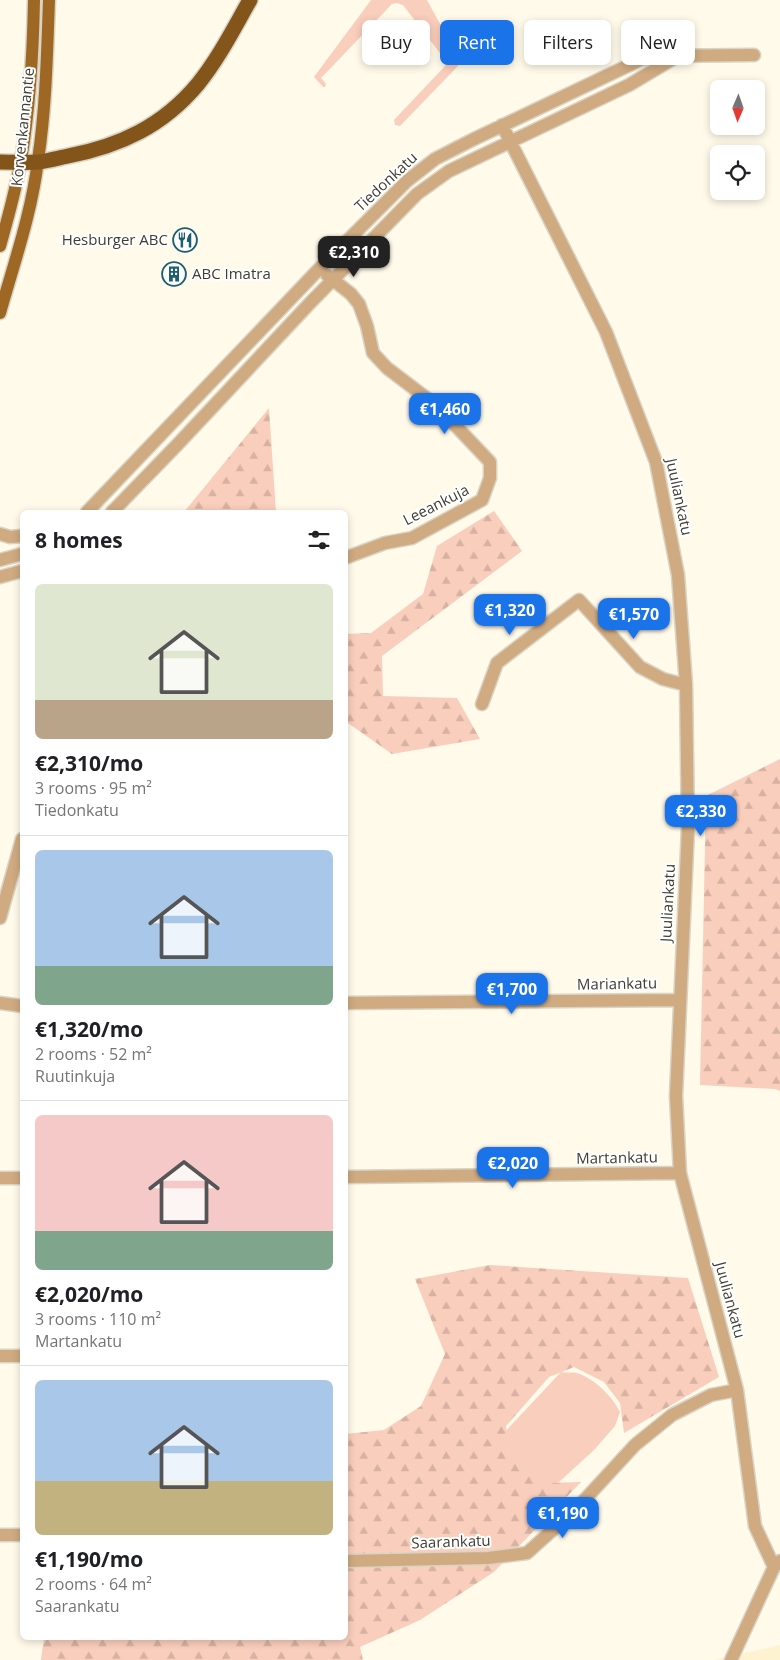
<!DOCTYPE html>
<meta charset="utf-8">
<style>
body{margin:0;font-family:"Open Sans",sans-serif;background:#f2f2f2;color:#202124;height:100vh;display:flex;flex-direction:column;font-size:19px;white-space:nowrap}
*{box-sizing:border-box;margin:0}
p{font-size:16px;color:#757577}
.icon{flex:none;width:28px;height:28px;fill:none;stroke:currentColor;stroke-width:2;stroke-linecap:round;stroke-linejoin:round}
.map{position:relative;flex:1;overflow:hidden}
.details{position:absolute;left:20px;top:510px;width:328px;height:1130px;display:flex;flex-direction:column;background:#fff;border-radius:8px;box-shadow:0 2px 8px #0003}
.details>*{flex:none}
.hud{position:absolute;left:362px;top:20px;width:342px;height:45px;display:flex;gap:10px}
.needle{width:32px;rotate:182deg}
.tools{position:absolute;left:710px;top:80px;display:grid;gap:10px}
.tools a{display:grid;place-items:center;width:55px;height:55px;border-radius:8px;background:#fff;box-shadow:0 2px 8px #0003;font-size:25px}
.price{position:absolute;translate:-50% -42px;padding:0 11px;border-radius:10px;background:#1a73e8;color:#fff;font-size:16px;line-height:32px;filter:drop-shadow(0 1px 2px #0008)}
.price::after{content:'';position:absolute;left:50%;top:30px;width:15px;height:11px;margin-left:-8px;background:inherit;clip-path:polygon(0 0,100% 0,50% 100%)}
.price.active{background:#222;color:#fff}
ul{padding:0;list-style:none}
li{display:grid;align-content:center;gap:10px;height:265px;padding:0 15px}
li+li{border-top:1px solid #e0e0e0}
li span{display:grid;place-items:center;height:155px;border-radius:8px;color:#555}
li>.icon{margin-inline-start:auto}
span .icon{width:90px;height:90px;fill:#fffc;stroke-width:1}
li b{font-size:21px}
h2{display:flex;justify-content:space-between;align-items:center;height:60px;padding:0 15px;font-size:21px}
.pill{padding:0 18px;border-radius:8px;background:#fff;box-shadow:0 2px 8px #0003;font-size:18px;line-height:45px}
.pill.active{background:#1a73e8;color:#fff}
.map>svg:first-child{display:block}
.built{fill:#fdf3d0}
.grass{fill:#facebc}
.forest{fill:url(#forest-firs)}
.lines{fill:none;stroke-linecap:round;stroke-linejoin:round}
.minor-casing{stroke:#d9d4c5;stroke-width:15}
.major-casing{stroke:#d9d4c5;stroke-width:15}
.highway-casing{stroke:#d9d4c5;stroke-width:18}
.minor{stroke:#d0aa81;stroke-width:12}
.major{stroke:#9e6824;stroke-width:12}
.highway{stroke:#83551a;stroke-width:15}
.labels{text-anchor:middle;stroke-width:4;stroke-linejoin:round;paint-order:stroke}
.street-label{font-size:15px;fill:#403d32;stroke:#fff}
.poi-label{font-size:15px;fill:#403d32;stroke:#fff;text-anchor:end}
</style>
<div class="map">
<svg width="780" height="1660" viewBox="0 0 780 1660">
<defs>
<pattern id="forest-firs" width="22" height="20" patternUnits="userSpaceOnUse" patternTransform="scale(1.25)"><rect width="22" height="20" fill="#facebc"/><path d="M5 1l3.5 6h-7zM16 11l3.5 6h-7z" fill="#d7b2a2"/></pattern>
</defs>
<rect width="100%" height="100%" fill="#fffaea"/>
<path class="built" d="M 780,1645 L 780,1660 L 715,1660 Z"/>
<path class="grass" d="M 371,0 L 427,0 L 458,57 L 458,66 L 400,126 L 395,125 L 394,120 L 445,66 L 446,61 L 403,5 L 397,3 L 392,4 L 321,78 L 326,84 L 325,87 L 323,87 L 315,78 L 314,77 Z
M 561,1372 C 566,1373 572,1372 577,1373 C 595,1379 612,1396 620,1412 L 615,1426 L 594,1450 L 559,1482 L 544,1486 L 527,1483 L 501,1436 Z"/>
<path class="forest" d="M 269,408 L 276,512 L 184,512 Z
M 494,511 L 522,551 L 382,656 L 383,696 L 457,698 L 480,739 L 392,754 L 345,721 L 345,634 L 371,633 L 423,594 L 437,546 Z
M 780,759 L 780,1091 L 775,1089 L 700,1085 L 706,796 Z
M 490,1265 L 688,1278 L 719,1377 L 624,1433 L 620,1403 L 604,1382 L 574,1367 L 549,1377 L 506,1426 L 509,1451 L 547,1483 L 581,1482 L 494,1572 L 420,1620 L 360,1647 L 363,1660 L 41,1660 L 44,1638 L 345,1638 L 345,1434 L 384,1430 L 421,1406 L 445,1354 L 415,1279 Z"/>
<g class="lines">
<g class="minor-casing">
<path id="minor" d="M 502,125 L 606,332 L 656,462 L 678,575 L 686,685 L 688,828 L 676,1096 L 680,1173 L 737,1390 L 755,1526 L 774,1567
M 327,275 L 351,294 L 359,304 L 367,326 L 373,353 L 387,368 L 437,406 L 490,462 L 490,478 L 482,500 L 412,538 L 385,543 L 345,558
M 87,512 L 319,269 L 407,181 L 435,159 L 474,139 L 640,60 L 653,56 L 754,55
M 112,512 L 178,444 L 310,303 L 417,194 L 449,171 L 629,85 L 676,57
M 0,534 L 10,537 L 22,536
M 0,560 L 22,554
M 0,577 L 22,571
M 482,704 L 497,663 L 579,600 L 640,667 L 663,679 L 686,685
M 0,918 L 22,839
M 0,1003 L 22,1006
M 345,1003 L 679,1000
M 345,1177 L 680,1173
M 0,1178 L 22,1178
M 0,1356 L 22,1356
M 0,1535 L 22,1535
M 345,1561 L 488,1558 L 527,1553 L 577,1508 L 635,1445 L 672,1415 L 711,1395 L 737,1390
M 731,1660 L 774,1567 L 780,1561"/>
</g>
<g class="major-casing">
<path id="major" d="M 0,246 C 8,218 16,189 21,160 C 30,107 33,54 34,0
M 0,313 C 14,263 32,212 38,160 C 46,107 47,54 49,0"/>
</g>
<g class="highway-casing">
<path id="highway" d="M 0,162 C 13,162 26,163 38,162 C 48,161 58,158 68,156 C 120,146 163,126 198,84 C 219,58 234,28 250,0"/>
</g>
<use href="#minor" class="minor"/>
<use href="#major" class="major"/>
<use href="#highway" class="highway"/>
</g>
<defs>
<g id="restaurant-ring" transform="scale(1.25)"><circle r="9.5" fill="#fff" stroke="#1c5e72" stroke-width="1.5"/><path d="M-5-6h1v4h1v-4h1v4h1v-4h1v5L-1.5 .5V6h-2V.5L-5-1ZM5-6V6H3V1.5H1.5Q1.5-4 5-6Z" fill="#1c5e72"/></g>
<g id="building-ring" transform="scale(1.25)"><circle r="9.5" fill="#fff" stroke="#1c5e72" stroke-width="1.5"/><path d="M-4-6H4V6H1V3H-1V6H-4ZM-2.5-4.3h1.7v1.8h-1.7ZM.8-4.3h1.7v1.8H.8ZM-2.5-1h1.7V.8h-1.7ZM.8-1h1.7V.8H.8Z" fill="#1c5e72"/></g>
</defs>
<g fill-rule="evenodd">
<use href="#restaurant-ring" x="185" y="240"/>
<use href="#building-ring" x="174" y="274"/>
</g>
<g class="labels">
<g class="street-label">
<text transform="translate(23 127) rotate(-84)" y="5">Korvenkannantie</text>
<text transform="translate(386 182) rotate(-43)" y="5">Tiedonkatu</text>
<text transform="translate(679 497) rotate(78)" y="5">Juuliankatu</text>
<text transform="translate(436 505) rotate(-27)" y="5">Leeankuja</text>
<text transform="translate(668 903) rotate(-87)" y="5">Juuliankatu</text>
<text transform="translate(617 984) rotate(-1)" y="5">Mariankatu</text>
<text transform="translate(617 1158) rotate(-1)" y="5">Martankatu</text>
<text transform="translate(730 1300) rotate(75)" y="5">Juuliankatu</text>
<text transform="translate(451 1542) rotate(-2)" y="5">Saarankatu</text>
</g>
<g class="poi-label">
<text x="168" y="245">Hesburger ABC</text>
<text x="192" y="279" text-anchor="start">ABC Imatra</text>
</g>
</g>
</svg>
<div class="tools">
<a><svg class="needle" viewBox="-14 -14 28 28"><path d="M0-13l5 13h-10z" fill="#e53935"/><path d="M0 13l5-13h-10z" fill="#757577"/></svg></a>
<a><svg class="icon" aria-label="locate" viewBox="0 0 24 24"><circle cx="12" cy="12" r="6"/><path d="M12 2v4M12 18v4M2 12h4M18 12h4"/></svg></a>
</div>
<b class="price active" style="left:354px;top:278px">€2,310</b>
<b class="price" style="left:445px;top:435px">€1,460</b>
<b class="price" style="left:510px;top:636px">€1,320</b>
<b class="price" style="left:634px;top:640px">€1,570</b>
<b class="price" style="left:701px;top:837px">€2,330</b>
<b class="price" style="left:512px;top:1015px">€1,700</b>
<b class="price" style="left:513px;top:1189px">€2,020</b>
<b class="price" style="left:563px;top:1539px">€1,190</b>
<div class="hud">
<a class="pill">Buy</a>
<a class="pill active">Rent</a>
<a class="pill">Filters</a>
<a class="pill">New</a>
</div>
<section class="details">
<h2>8 homes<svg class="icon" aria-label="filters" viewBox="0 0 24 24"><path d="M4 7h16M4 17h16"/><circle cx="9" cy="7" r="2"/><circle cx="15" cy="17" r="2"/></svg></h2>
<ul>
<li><span style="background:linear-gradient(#dfe7d0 75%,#b9a48a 0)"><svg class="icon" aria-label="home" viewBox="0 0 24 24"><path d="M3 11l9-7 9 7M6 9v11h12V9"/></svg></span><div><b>€2,310/mo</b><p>3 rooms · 95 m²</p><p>Tiedonkatu</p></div></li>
<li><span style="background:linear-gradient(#a9c7e8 75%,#7fa58c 0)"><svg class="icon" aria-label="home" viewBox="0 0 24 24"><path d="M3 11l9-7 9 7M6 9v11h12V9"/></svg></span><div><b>€1,320/mo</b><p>2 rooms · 52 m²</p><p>Ruutinkuja</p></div></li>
<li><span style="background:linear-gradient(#f6c9c9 75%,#7fa58c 0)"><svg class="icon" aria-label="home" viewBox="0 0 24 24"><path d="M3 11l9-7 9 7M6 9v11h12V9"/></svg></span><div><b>€2,020/mo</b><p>3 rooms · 110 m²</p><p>Martankatu</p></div></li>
<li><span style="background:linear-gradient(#a9c7e8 65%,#c2b280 0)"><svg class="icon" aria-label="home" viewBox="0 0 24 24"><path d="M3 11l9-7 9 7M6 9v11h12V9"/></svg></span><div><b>€1,190/mo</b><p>2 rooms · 64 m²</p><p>Saarankatu</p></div></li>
</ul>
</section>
</div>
